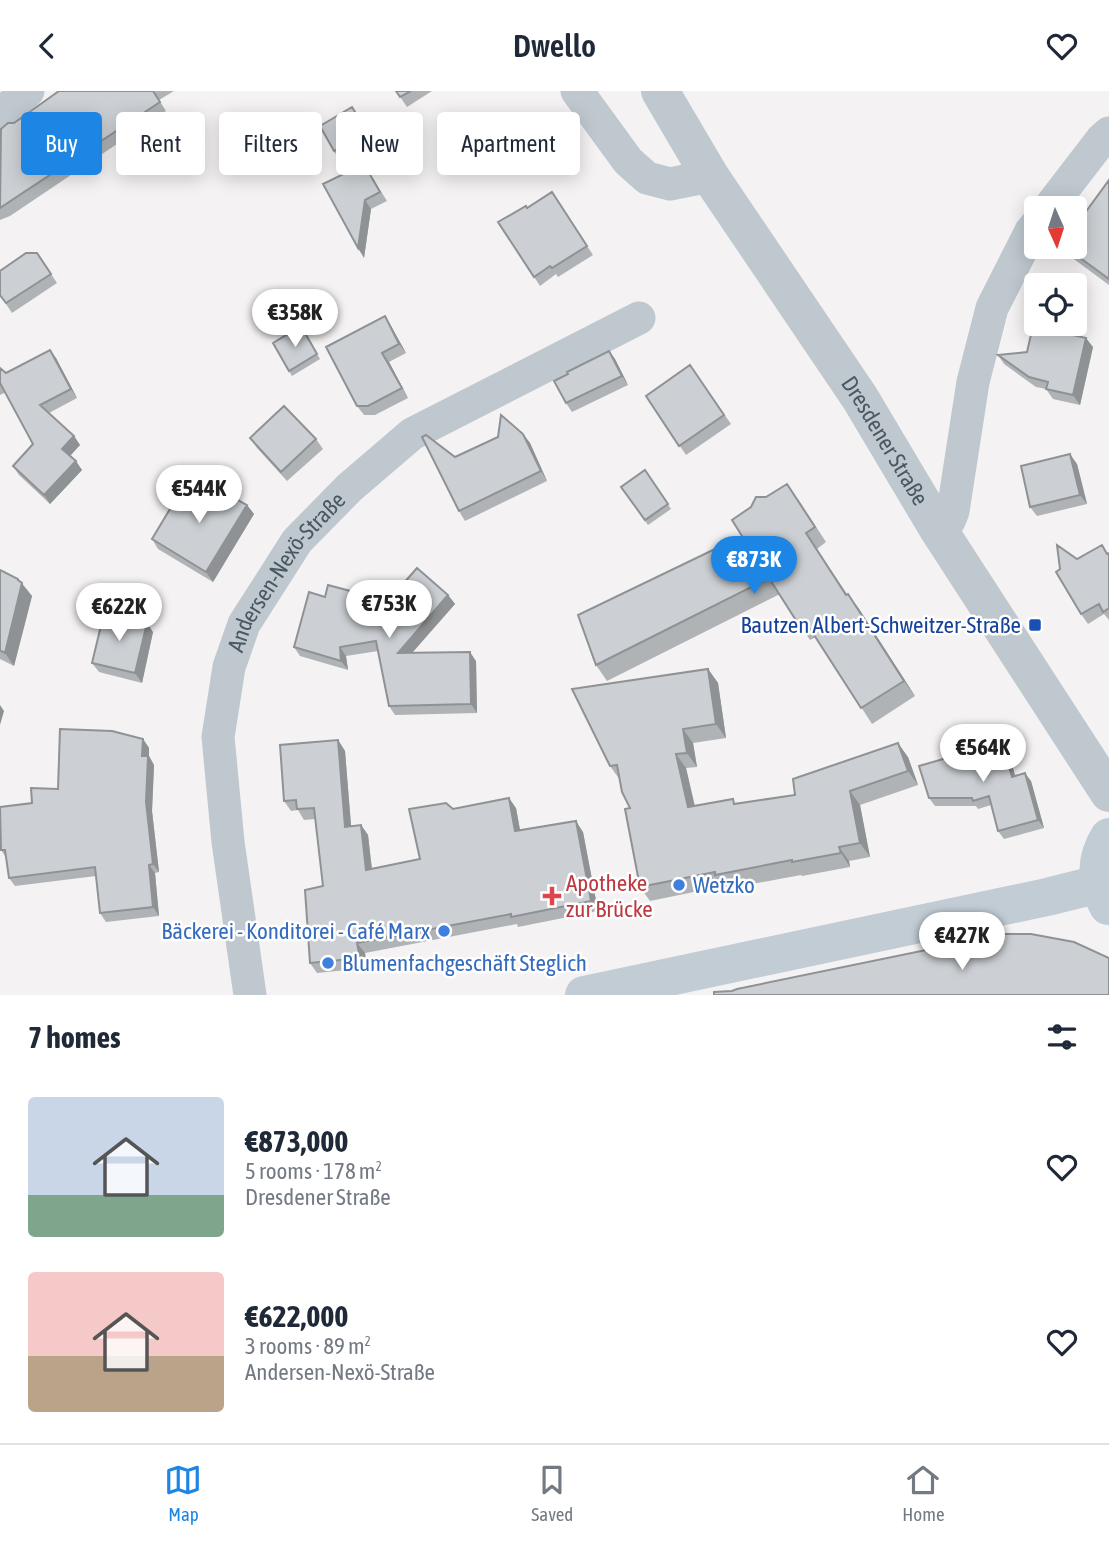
<!DOCTYPE html>
<meta charset="utf-8">
<style>
body{margin:0;font-family:"Asap Condensed",sans-serif;background:#f2f2f3;color:#1f2937;height:100vh;display:flex;flex-direction:column;font-size:26px;white-space:nowrap}
*{box-sizing:border-box;margin:0}
p{font-size:23px;color:#747a83}
.icon{flex:none;width:38px;height:38px;fill:none;stroke:currentColor;stroke-width:2;stroke-linecap:round;stroke-linejoin:round}
.map{position:relative;height:904px;overflow:hidden}
.sheet{display:flex;flex-direction:column;background:#fff;flex:1}
.sheet>*{flex:none}
.hud{position:absolute;left:21px;top:21px;width:700px;height:63px;display:flex;gap:14px}
.needle{width:46px;rotate:177deg}
.buttons{position:absolute;left:1024px;top:105px;display:grid;gap:14px}
.buttons a{display:grid;place-items:center;width:63px;height:63px;border-radius:7px;background:#fff;box-shadow:0 4px 18px #0003;font-size:35px}
.price{position:absolute;translate:-50% -60px;padding:0 16px;border-radius:24px;background:#fff;color:#222;font-size:23px;line-height:46px;filter:drop-shadow(0 2px 4px #0008)}
.price::after{content:'';position:absolute;left:50%;top:42px;width:21px;height:16px;margin-left:-10px;background:inherit;clip-path:polygon(0 0,100% 0,50% 100%)}
.price.selected{background:#1d86e4;color:#fff}
ul{padding:0;list-style:none}
li{display:flex;align-items:center;gap:21px;height:175px;padding:0 28px}
li span{display:grid;place-items:center;flex:none;width:196px;height:140px;border-radius:7px;color:#555}
li>.icon{margin-inline-start:auto}
span .icon{width:84px;height:84px;fill:#fffc;stroke-width:1}
li b{font-size:30px}
h2{display:flex;justify-content:space-between;align-items:center;height:84px;padding:0 28px;font-size:30px}
.pill{padding:0 24px;border-radius:7px;background:#fff;box-shadow:0 4px 18px #0003;font-size:24px;line-height:63px}
.pill.selected{background:#1d86e4;color:#fff}
header{display:flex;justify-content:space-between;align-items:center;height:91px;padding:0 28px;background:#fff;font-size:32px;font-weight:600}
.dock{display:flex;justify-content:space-around;align-items:center;height:98px;border-top:2px solid #e0e1e3;background:#fff;font-size:19px;color:#747a83}
.dock a{display:grid;justify-items:center;gap:4px}
.dock .selected{color:#1d86e4}
.map>svg:first-child{display:block}
.lines{fill:none;stroke-linecap:round;stroke-linejoin:round}
.minor{stroke:#bec8ce;stroke-width:33}
.tertiary{stroke:#bec8ce;stroke-width:38}
.secondary{stroke:#c1ccd5;stroke-width:38}
.wall{fill:#afb3b6}
.shaded-wall{fill:#8f9294}
.building{fill:#ccd0d4;stroke:#8f9294;stroke-width:2}
.transit-dot{fill:#1a4fb4;stroke:#fff;stroke-width:2.5}
.shop-dot{fill:#3f7fe0;stroke:#fff;stroke-width:2.5}
.health-dot{fill:#e0444e;stroke:#fff;stroke-width:2.5}
.labels{text-anchor:middle;stroke-width:5;stroke-linejoin:round;paint-order:stroke}
.street-label{font-size:23px;fill:#4a5860;stroke:#fff}
.transit-label{font-size:23px;fill:#164399;stroke:#fff;text-anchor:end}
.health-label{font-size:23px;fill:#be3a42;stroke:#fff;text-anchor:start}
.shop-label{font-size:23px;fill:#366cbe;stroke:#fff;text-anchor:start}
</style>
<header><svg class="icon" aria-label="back" viewBox="0 0 24 24"><path d="M15 5l-7 7 7 7"/></svg>Dwello<svg class="icon" aria-label="heart" viewBox="0 0 24 24"><path d="M12 20l-8-8c-3-5 5-10 8-4 3-6 11-1 8 4z"/></svg></header>
<div class="map">
<svg width="1109" height="904" viewBox="0 0 1109 904">
<rect width="100%" height="100%" fill="#f4f2f3"/>
<g class="lines">
<g class="minor">
<path d="M 577,0 L 628,70 L 647,87 L 670,93 L 710,85"/>
<path d="M 0,23 L 28,0"/>
<path d="M 1049,117 L 1102,48 L 1109,42"/>
<path d="M 938,438 L 949,430 L 953,420 L 973,291 L 992,217 L 1031,140 L 1036,134"/>
<path id="s1" d="M 250,904 L 228,751 L 218,646 L 229,576 L 244,533 L 297,450 L 349,397 L 412,343 L 639,227"/>
</g>
<path class="tertiary" id="s2" d="M 660,0 L 710,85 L 860,307 L 938,438 L 1109,702"/>
<path class="secondary" d="M 1108,815 C 1095,792 1095,768 1109,746
M 584,904 L 1047,806 L 1099,793"/>
</g>
<path class="wall" d="M 59,0 L 174,0 L 159,9 L 166,20 L 10,125 L 0,129 L 0,40 L 14,32 Z
M 396,0 L 432,0 L 407,16 Z
M 356,21 L 370,46 L 337,65 L 334,60 Z
M 364,73 L 387,110 L 371,118 L 364,167 Z
M 1109,89 L 1109,194 L 1071,166 L 1064,156 L 1074,156 Z
M 552,101 L 593,164 L 558,186 L 556,183 L 540,195 L 498,131 L 527,117 Z
M 37,162 L 57,192 L 12,222 L 0,204 Z
M 385,225 L 391,235 L 406,262 L 389,271 L 408,307 L 375,324 L 364,324 L 357,315 Z
M 301,235 L 320,268 L 292,285 L 289,280 Z
M 1093,256 L 1080,314 L 1053,308 L 1046,298 L 1036,296 L 1004,273 L 998,264 Z
M 609,260 L 615,268 L 628,294 L 572,321 L 566,312 Z
M 56,267 L 77,307 L 49,322 L 74,345 L 80,354 L 70,365 L 82,379 L 50,413 L 19,384 L 13,375 L 33,353 L 6,301 L 0,304 L 0,277 L 6,282 Z
M 690,274 L 731,333 L 686,364 L 646,305 Z
M 523,343 L 530,352 L 547,390 L 465,430 L 459,420 L 455,366 Z
M 250,347 L 316,348 L 323,358 L 287,390 L 257,357 Z
M 1077,373 L 1087,413 L 1037,425 L 1030,416 Z
M 645,379 L 671,418 L 648,434 L 621,396 Z
M 221,408 L 247,414 L 254,423 L 213,491 L 158,458 L 152,448 Z
M 798,408 L 826,451 L 817,458 L 847,503 L 859,518 L 915,605 L 872,633 L 816,546 L 810,549 L 780,503 L 607,590 L 596,574 L 742,445 Z
M 1109,462 L 1109,529 L 1104,523 L 1088,533 L 1081,523 L 1077,468 Z
M 0,479 L 21,491 L 32,505 L 14,575 L 0,568 Z
M 448,504 L 455,513 L 412,562 L 476,570 L 477,622 L 395,624 L 389,615 L 378,560 L 346,565 L 348,579 L 300,565 L 294,556 L 325,506 L 388,510 Z
M 153,541 L 142,592 L 99,581 L 92,572 Z
M 708,578 L 718,592 L 726,647 L 693,652 L 697,676 L 686,677 L 695,715 L 736,712 L 795,704 L 908,666 L 918,694 L 860,714 L 870,766 L 849,770 L 850,776 L 802,785 L 801,784 L 725,798 L 723,795 L 650,810 L 640,796 L 630,717 L 620,689 L 610,675 Z
M 143,648 L 149,657 L 149,665 L 154,674 L 152,720 L 159,781 L 155,782 L 159,825 L 106,831 L 100,822 L 96,785 L 15,795 L 9,787 L 7,768 L 1,759 L 32,712 L 58,698 Z
M 338,649 L 345,660 L 351,735 L 361,734 L 368,744 L 372,778 L 420,768 L 453,718 L 516,717 L 520,739 L 583,741 L 598,820 L 518,836 L 517,833 L 365,862 L 367,877 L 317,882 L 310,872 L 323,795 L 315,728 L 304,729 L 298,719 L 291,720 L 284,710 Z
M 1008,659 L 1015,685 L 1031,690 L 1044,737 L 1004,748 L 998,740 L 991,714 L 978,718 L 976,715 L 935,715 L 929,707 Z"/>
<path class="shaded-wall" d="M 365,109 L 371,118 L 364,167 L 358,157 Z
M 385,225 L 391,235 L 406,262 L 399,253 Z
M 1086,247 L 1093,256 L 1080,314 L 1073,304 Z
M 50,259 L 56,267 L 77,307 L 71,298 Z
M 609,260 L 615,268 L 628,294 L 622,285 Z
M 382,262 L 389,271 L 408,307 L 402,297 Z
M 523,343 L 530,352 L 547,390 L 541,380 Z
M 74,345 L 80,354 L 68,367 L 62,358 Z
M 1070,363 L 1077,373 L 1087,413 L 1080,404 Z
M 76,370 L 82,379 L 50,413 L 44,404 Z
M 247,414 L 254,423 L 213,491 L 206,481 Z
M 18,488 L 32,505 L 14,575 L 5,562 Z
M 848,503 L 859,518 L 915,605 L 904,590 Z
M 448,504 L 455,513 L 404,571 L 398,562 Z
M 147,532 L 153,541 L 142,592 L 135,582 Z
M 340,556 L 346,565 L 348,579 L 341,570 Z
M 470,561 L 476,570 L 477,622 L 471,613 Z
M 708,578 L 718,592 L 726,647 L 716,633 Z
M 0,614 L 4,620 L 0,634 Z
M 683,638 L 693,652 L 697,676 L 687,662 Z
M 143,648 L 149,657 L 149,665 L 154,674 L 152,720 L 159,781 L 153,773 L 146,711 L 142,665 Z
M 338,649 L 345,660 L 352,746 L 345,736 Z
M 1002,651 L 1008,659 L 1018,695 L 1012,686 Z
M 898,652 L 908,666 L 918,694 L 908,680 Z
M 676,663 L 686,677 L 698,730 L 688,716 Z
M 1025,682 L 1031,690 L 1044,737 L 1038,729 Z
M 850,700 L 860,714 L 870,766 L 860,752 Z
M 509,707 L 516,717 L 522,750 L 515,740 Z
M 576,730 L 583,741 L 598,820 L 591,810 Z
M 361,734 L 368,744 L 373,789 L 366,779 Z
M 839,756 L 849,770 L 850,776 L 841,762 Z
M 149,774 L 155,782 L 159,825 L 153,816 Z
M 357,852 L 365,862 L 367,877 L 360,867 Z"/>
<path class="building" d="M 59,0 L 153,0 L 160,11 L 0,117 L 1,38 L 8,32 L 14,32 Z
M 396,0 L 411,0 L 400,6 Z
M 352,16 L 367,41 L 334,60 L 320,35 Z
M 364,73 L 380,101 L 365,109 L 358,157 L 323,93 Z
M 1109,89 L 1109,188 L 1065,156 L 1074,156 L 1074,137 Z
M 552,101 L 587,155 L 552,177 L 550,175 L 534,186 L 498,131 L 526,115 L 527,117 Z
M 26,162 L 37,162 L 51,183 L 6,212 L 0,204 L 0,180 Z
M 385,225 L 399,253 L 382,262 L 402,297 L 368,315 L 357,315 L 326,256 Z
M 301,235 L 317,263 L 289,280 L 273,252 Z
M 1033,235 L 1086,247 L 1073,304 L 1046,298 L 1048,291 L 1029,286 L 998,264 L 1027,261 Z
M 50,259 L 71,298 L 40,314 L 74,345 L 62,358 L 76,370 L 44,404 L 13,375 L 33,353 L 0,292 L 0,277 L 6,282 Z
M 609,260 L 622,285 L 566,312 L 554,290 L 568,283 L 567,281 Z
M 690,274 L 724,324 L 679,355 L 646,305 Z
M 284,315 L 316,348 L 281,381 L 250,347 Z
M 501,324 L 523,343 L 541,380 L 459,420 L 422,346 L 426,344 L 455,366 L 498,346 Z
M 1070,363 L 1080,404 L 1030,416 L 1021,375 Z
M 645,379 L 668,413 L 645,429 L 621,396 Z
M 188,388 L 221,408 L 225,402 L 247,414 L 206,481 L 152,448 Z
M 787,393 L 815,436 L 806,442 L 846,504 L 848,503 L 904,590 L 861,617 L 805,530 L 799,534 L 769,487 L 596,574 L 578,524 L 742,445 L 732,429 L 751,416 L 756,406 L 766,406 Z
M 1057,454 L 1077,468 L 1102,454 L 1107,463 L 1109,462 L 1109,517 L 1103,521 L 1099,513 L 1081,523 L 1056,481 L 1060,478 Z
M 417,477 L 448,504 L 398,562 L 470,561 L 471,613 L 389,615 L 376,550 L 340,556 L 341,570 L 294,556 L 309,501 L 325,506 L 328,494 L 388,510 Z
M 0,479 L 18,488 L 18,489 L 22,492 L 5,562 L 0,559 Z
M 104,522 L 147,532 L 135,582 L 92,572 Z
M 708,578 L 716,633 L 683,638 L 687,662 L 676,663 L 688,716 L 733,708 L 734,713 L 795,704 L 793,688 L 898,652 L 908,680 L 850,700 L 860,752 L 839,756 L 841,762 L 792,771 L 792,769 L 715,784 L 715,781 L 640,796 L 625,718 L 630,717 L 622,701 L 617,674 L 610,675 L 572,598 Z
M 60,638 L 112,640 L 143,648 L 142,665 L 148,665 L 146,711 L 153,773 L 149,774 L 153,816 L 100,822 L 95,776 L 9,787 L 5,759 L 1,759 L 0,716 L 32,712 L 31,697 L 58,698 Z
M 338,649 L 345,736 L 361,734 L 366,779 L 420,768 L 409,718 L 446,712 L 453,718 L 509,707 L 515,740 L 576,730 L 591,810 L 511,826 L 511,823 L 357,852 L 360,867 L 310,872 L 305,799 L 323,795 L 314,717 L 297,718 L 296,709 L 284,710 L 280,654 Z
M 1002,651 L 1012,686 L 1025,682 L 1038,729 L 998,740 L 989,705 L 973,710 L 972,707 L 929,707 L 919,675 Z
M 1004,843 L 1031,843 L 1074,851 L 1109,867 L 1109,904 L 714,904 L 714,901 L 732,900 L 737,898 Z"/>
<rect class="transit-dot" x="1028" y="527" width="14" height="14" rx="3.5"/>
<g class="shop-dot">
<circle cx="679" cy="794" r="7"/>
<circle cx="444" cy="840" r="7"/>
<circle cx="328" cy="872" r="7"/>
</g>
<path class="health-dot" d="M548.5 794.5h7v7h7v7h-7v7h-7v-7h-7v-7h7z"/>
<g class="labels">
<g class="street-label">
<text dy="8" stroke="none"><textPath href="#s2" startOffset="416">Dresdener Straße</textPath></text>
<text dy="8" stroke="none"><textPath href="#s1" startOffset="443">Andersen-Nexö-Straße</textPath></text>
</g>
<g class="transit-label">
<text x="1021" y="542">Bautzen Albert-Schweitzer-Straße</text>
</g>
<g class="health-label">
<text x="566" y="800">Apotheke<tspan x="566" dy="26">zur Brücke</tspan></text>
</g>
<g class="shop-label">
<text x="693" y="802">Wetzko</text>
<text x="430" y="848" text-anchor="end">Bäckerei - Konditorei - Café Marx</text>
<text x="342" y="880">Blumenfachgeschäft Steglich</text>
</g>
</g>
</svg>
<div class="buttons">
<a><svg class="needle" viewBox="-14 -14 28 28"><path d="M0-13l5 13h-10z" fill="#e53935"/><path d="M0 13l5-13h-10z" fill="#747a83"/></svg></a>
<a><svg class="icon" aria-label="locate" viewBox="0 0 24 24"><circle cx="12" cy="12" r="6"/><path d="M12 2v4M12 18v4M2 12h4M18 12h4"/></svg></a>
</div>
<b class="price" style="left:295px;top:258px">€358K</b>
<b class="price" style="left:199px;top:434px">€544K</b>
<b class="price selected" style="left:754px;top:505px">€873K</b>
<b class="price" style="left:389px;top:549px">€753K</b>
<b class="price" style="left:119px;top:552px">€622K</b>
<b class="price" style="left:983px;top:693px">€564K</b>
<b class="price" style="left:962px;top:881px">€427K</b>
<div class="hud">
<a class="pill selected">Buy</a>
<a class="pill">Rent</a>
<a class="pill">Filters</a>
<a class="pill">New</a>
<a class="pill">Apartment</a>
</div>
</div>
<section class="sheet">
<h2>7 homes<svg class="icon" aria-label="filters" viewBox="0 0 24 24"><path d="M4 7h16M4 17h16"/><circle cx="9" cy="7" r="2"/><circle cx="15" cy="17" r="2"/></svg></h2>
<ul>
<li><span style="background:linear-gradient(#c9d6e8 70%,#7fa58c 0)"><svg class="icon" aria-label="home" viewBox="0 0 24 24"><path d="M3 11l9-7 9 7M6 9v11h12V9"/></svg></span><div><b>€873,000</b><p>5 rooms · 178 m²</p><p>Dresdener Straße</p></div><svg class="icon" aria-label="heart" viewBox="0 0 24 24"><path d="M12 20l-8-8c-3-5 5-10 8-4 3-6 11-1 8 4z"/></svg></li>
<li><span style="background:linear-gradient(#f6c9c9 60%,#b9a48a 0)"><svg class="icon" aria-label="home" viewBox="0 0 24 24"><path d="M3 11l9-7 9 7M6 9v11h12V9"/></svg></span><div><b>€622,000</b><p>3 rooms · 89 m²</p><p>Andersen-Nexö-Straße</p></div><svg class="icon" aria-label="heart" viewBox="0 0 24 24"><path d="M12 20l-8-8c-3-5 5-10 8-4 3-6 11-1 8 4z"/></svg></li>
</ul>
</section>
<nav class="dock">
<a class="selected"><svg class="icon" aria-label="map" viewBox="0 0 24 24"><path d="M3 6l6-2 6 2 6-2v14l-6 2-6-2-6 2zM9 4v14M15 6v14"/></svg>Map</a>
<a><svg class="icon" aria-label="saved" viewBox="0 0 24 24"><path d="M7 4h10v16l-5-4-5 4z"/></svg>Saved</a>
<a><svg class="icon" aria-label="home" viewBox="0 0 24 24"><path d="M3 11l9-7 9 7M6 9v11h12V9"/></svg>Home</a>
</nav>
